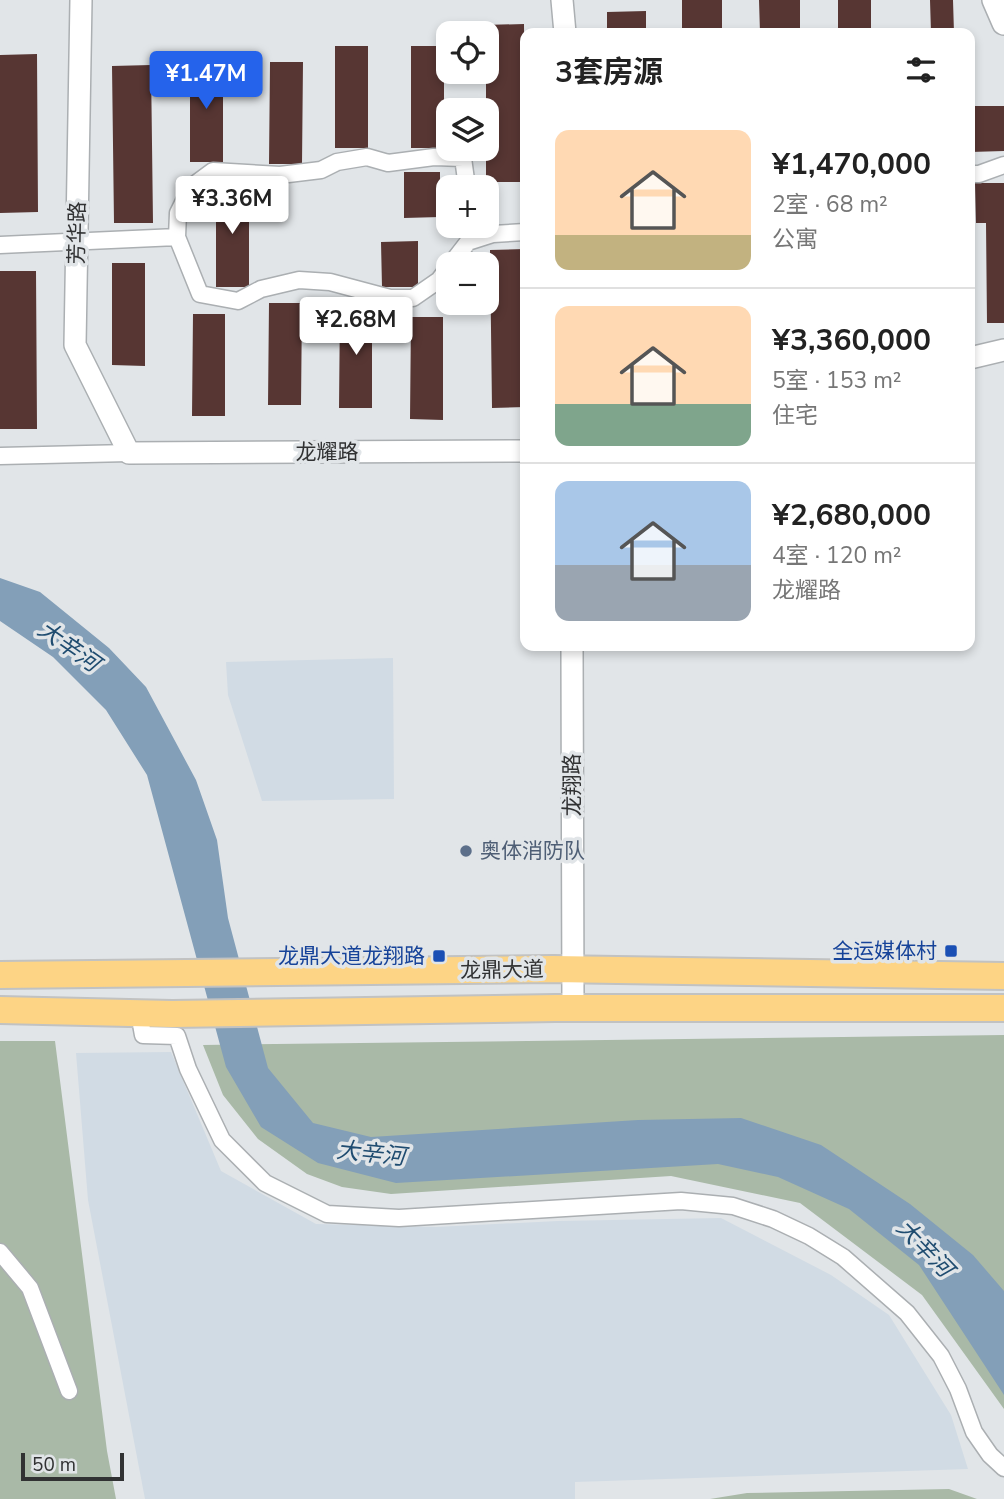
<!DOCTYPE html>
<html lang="zh">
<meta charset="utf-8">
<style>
body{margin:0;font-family:"Nunito Sans","Noto Sans SC",sans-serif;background:#f2f2f2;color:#222;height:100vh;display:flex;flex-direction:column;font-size:26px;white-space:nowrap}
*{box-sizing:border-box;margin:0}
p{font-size:23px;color:#767676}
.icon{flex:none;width:38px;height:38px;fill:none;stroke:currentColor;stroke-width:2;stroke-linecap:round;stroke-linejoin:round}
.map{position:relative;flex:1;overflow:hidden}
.sheet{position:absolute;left:520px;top:28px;width:455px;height:623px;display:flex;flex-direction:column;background:#fff;border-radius:14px;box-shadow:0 4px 10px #0003}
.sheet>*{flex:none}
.tools{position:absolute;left:436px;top:21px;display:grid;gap:14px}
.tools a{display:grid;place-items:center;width:63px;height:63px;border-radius:14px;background:#fff;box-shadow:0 4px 10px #0003;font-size:35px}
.scale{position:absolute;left:21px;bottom:18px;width:103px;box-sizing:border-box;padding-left:7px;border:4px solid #313233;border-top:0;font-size:19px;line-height:24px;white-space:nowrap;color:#313233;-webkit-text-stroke:5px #e1e5e8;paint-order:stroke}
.price{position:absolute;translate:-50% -60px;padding:0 16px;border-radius:7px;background:#fff;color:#222;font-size:23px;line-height:46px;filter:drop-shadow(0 2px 4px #0008)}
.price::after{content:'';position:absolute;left:50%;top:42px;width:21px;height:16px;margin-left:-10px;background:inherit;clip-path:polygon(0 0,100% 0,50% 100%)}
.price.active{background:#2563eb;color:#fff}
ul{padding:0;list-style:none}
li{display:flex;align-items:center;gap:21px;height:175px;padding:0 35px}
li+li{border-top:2px solid #e0e0e0}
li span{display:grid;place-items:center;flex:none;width:196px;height:140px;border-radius:14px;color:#555}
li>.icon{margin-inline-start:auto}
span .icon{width:84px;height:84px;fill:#fffc;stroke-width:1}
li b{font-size:30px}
h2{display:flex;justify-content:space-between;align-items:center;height:84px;padding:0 35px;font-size:30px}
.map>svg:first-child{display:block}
.built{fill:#d1dbe4}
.green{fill:#a9b9a7}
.water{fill:#839fb8}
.building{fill:#573633}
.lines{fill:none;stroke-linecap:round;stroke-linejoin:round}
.minor-casing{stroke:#abafb2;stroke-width:19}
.tertiary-casing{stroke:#abafb2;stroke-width:24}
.secondary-casing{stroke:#abafb2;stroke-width:26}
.primary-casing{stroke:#c1c2c2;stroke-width:30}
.minor{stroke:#fff;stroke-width:16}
.tertiary{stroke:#fff;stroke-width:21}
.secondary{stroke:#fff;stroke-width:23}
.primary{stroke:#fdd485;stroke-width:26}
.service-dot{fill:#5c6f8a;stroke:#e1e5e8;stroke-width:2.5}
.transit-dot{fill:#1a4fb4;stroke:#e1e5e8;stroke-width:2.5}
.labels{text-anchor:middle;stroke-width:7;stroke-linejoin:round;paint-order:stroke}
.street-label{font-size:21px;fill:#313233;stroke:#e1e5e8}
.service-label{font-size:21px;fill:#4e5e75;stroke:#e1e5e8;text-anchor:start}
.transit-label{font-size:21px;fill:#164399;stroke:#e1e5e8;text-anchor:end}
.water-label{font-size:23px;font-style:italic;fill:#1f4c70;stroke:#e1e5e8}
</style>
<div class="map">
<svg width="1004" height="1499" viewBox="0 0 1004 1499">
<rect width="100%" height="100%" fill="#e1e5e8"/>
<path class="built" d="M 393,658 L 394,799 L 262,801 L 228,695 L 226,662 Z
M 171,1052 L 221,1171 L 316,1224 L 436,1227 L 558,1221 L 721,1218 L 831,1275 L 889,1315 L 951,1415 L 968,1469 L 575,1482 L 575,1499 L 145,1499 L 88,1200 L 76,1053 Z"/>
<path class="green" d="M 1004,1035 L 1004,1409 L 922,1295 L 800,1203 L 671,1176 L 391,1194 L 342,1187 L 307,1174 L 258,1139 L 223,1095 L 203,1045 Z
M 0,1041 L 55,1041 L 107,1451 L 116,1499 L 0,1499 Z
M 949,1489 L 977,1499 L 710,1499 L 747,1493 Z"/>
<path class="water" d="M 0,578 L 40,592 L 109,648 L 146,687 L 196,780 L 217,840 L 228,918 L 268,1068 L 313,1123 L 371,1137 L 638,1120 L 741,1118 L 821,1145 L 910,1204 L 973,1255 L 1004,1291 L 1004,1395 L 919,1265 L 849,1209 L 778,1177 L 718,1164 L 396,1183 L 318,1163 L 261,1127 L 226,1067 L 147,775 L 106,710 L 53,657 L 0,621 Z"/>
<path class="building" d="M 682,0 L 722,0 L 722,33 L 682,33 Z
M 759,0 L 800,0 L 800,33 L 760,33 Z
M 838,0 L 871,0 L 871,33 L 838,33 Z
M 930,0 L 953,0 L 954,33 L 931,33 Z
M 646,11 L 646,33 L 607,33 L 607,12 Z
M 524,24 L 525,182 L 486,182 L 486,33 L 485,33 L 484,25 Z
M 335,46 L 368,46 L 368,148 L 335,148 Z
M 411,46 L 444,46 L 444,148 L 411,148 Z
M 37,54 L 38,212 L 0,213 L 0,55 Z
M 190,60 L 223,60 L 223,162 L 190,162 Z
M 270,62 L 303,62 L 302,164 L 269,164 Z
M 151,65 L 153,223 L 114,223 L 112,66 Z
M 970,106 L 1004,106 L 1004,151 L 970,152 Z
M 404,172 L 440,172 L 440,217 L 404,218 Z
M 975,183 L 1004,183 L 1004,323 L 987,323 L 986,223 L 976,223 Z
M 216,185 L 249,185 L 249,287 L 216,287 Z
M 418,241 L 418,287 L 382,287 L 381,242 Z
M 525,249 L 525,407 L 492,408 L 490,250 Z
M 112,263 L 145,263 L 145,366 L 112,365 Z
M 0,271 L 36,271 L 37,429 L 0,429 Z
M 269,303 L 302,303 L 301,405 L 268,405 Z
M 340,305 L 372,305 L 372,408 L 339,408 Z
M 193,314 L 225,314 L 225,416 L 192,416 Z
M 411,317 L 443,317 L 443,420 L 410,419 Z"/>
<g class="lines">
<g class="minor-casing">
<path id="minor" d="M 970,174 L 979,174 L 1004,165
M 177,237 L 178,213 L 186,197 L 194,185 L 213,171 L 280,175 L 321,170 L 337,162 L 367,157 L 388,163 L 434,157 L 463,158 L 467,187
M 0,245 L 177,237 L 200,294 L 238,301 L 261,289 L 299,280 L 330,282 L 390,298 L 413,298 L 439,280 L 448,268
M 451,264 L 468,242 L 493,234 L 525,232
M 0,456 L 129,453
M 139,1013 L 143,1035 L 177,1036 L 188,1069 L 222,1140 L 265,1183 L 327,1214 L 399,1218 L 681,1201 L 733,1206 L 773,1219 L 809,1236 L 843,1257 L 907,1313 L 941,1356 L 958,1389 L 974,1432 L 990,1455 L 1004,1468
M 0,1252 L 30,1288 L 69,1391"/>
</g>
<g class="tertiary-casing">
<path id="tertiary" d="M 81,0 L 75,345 L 129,453 L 525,451
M 562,0 L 565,33
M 970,358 L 1004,350
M 572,646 L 573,1008"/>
</g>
<g class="secondary-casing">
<path id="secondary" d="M 994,0 L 1004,23"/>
</g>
<g class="primary-casing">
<path id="primary" d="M 0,975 L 553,969 L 1004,976
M 0,1010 L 172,1014 L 556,1008 L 1004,1008"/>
</g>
<use href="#minor" class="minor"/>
<use href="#tertiary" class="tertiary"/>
<use href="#secondary" class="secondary"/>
<use href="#primary" class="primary"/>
</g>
<circle class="service-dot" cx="466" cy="851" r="7"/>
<g class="transit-dot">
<rect x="944" y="944" width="14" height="14" rx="3.5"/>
<rect x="432" y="949" width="14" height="14" rx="3.5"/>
</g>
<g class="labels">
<g class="street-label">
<text transform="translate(77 233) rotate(-89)" y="7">芳华路</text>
<text x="327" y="459">龙耀路</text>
<text transform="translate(572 785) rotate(-90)" y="7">龙翔路</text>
<text transform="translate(502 970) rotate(-1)" y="7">龙鼎大道</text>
</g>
<g class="service-label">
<text x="480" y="858">奥体消防队</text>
</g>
<g class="transit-label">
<text x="937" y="958">全运媒体村</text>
<text x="425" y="963">龙鼎大道龙翔路</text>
</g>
<g class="water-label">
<text transform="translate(69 646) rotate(35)" y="8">大辛河</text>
<text transform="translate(371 1153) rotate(6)" y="8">大辛河</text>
<text transform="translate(925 1248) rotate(46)" y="8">大辛河</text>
</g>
</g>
</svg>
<div class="tools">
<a><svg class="icon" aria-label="locate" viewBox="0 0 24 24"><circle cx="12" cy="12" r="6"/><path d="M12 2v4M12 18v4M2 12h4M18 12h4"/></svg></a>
<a><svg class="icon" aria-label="layers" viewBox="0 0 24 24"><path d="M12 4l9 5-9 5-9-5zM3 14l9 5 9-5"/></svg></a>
<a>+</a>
<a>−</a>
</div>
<div class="scale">50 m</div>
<b class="price active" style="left:206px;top:111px">¥1.47M</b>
<b class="price" style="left:232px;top:236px">¥3.36M</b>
<b class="price" style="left:356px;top:357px">¥2.68M</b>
<section class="sheet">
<h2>3套房源<svg class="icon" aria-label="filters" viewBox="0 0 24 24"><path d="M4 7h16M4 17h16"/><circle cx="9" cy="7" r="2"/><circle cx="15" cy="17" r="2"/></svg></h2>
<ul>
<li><span style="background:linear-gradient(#ffd9b3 75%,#c2b280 0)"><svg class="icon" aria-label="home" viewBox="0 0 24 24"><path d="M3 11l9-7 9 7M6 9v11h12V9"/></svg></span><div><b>¥1,470,000</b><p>2室 · 68 m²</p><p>公寓</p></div></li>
<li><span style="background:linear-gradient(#ffd9b3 70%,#7fa58c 0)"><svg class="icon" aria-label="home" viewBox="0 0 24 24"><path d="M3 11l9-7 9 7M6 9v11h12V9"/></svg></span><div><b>¥3,360,000</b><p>5室 · 153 m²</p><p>住宅</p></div></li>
<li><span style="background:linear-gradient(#a9c7e8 60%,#9aa5b1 0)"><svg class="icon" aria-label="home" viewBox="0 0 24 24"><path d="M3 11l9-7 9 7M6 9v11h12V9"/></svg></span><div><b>¥2,680,000</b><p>4室 · 120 m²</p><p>龙耀路</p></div></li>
</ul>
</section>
</div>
